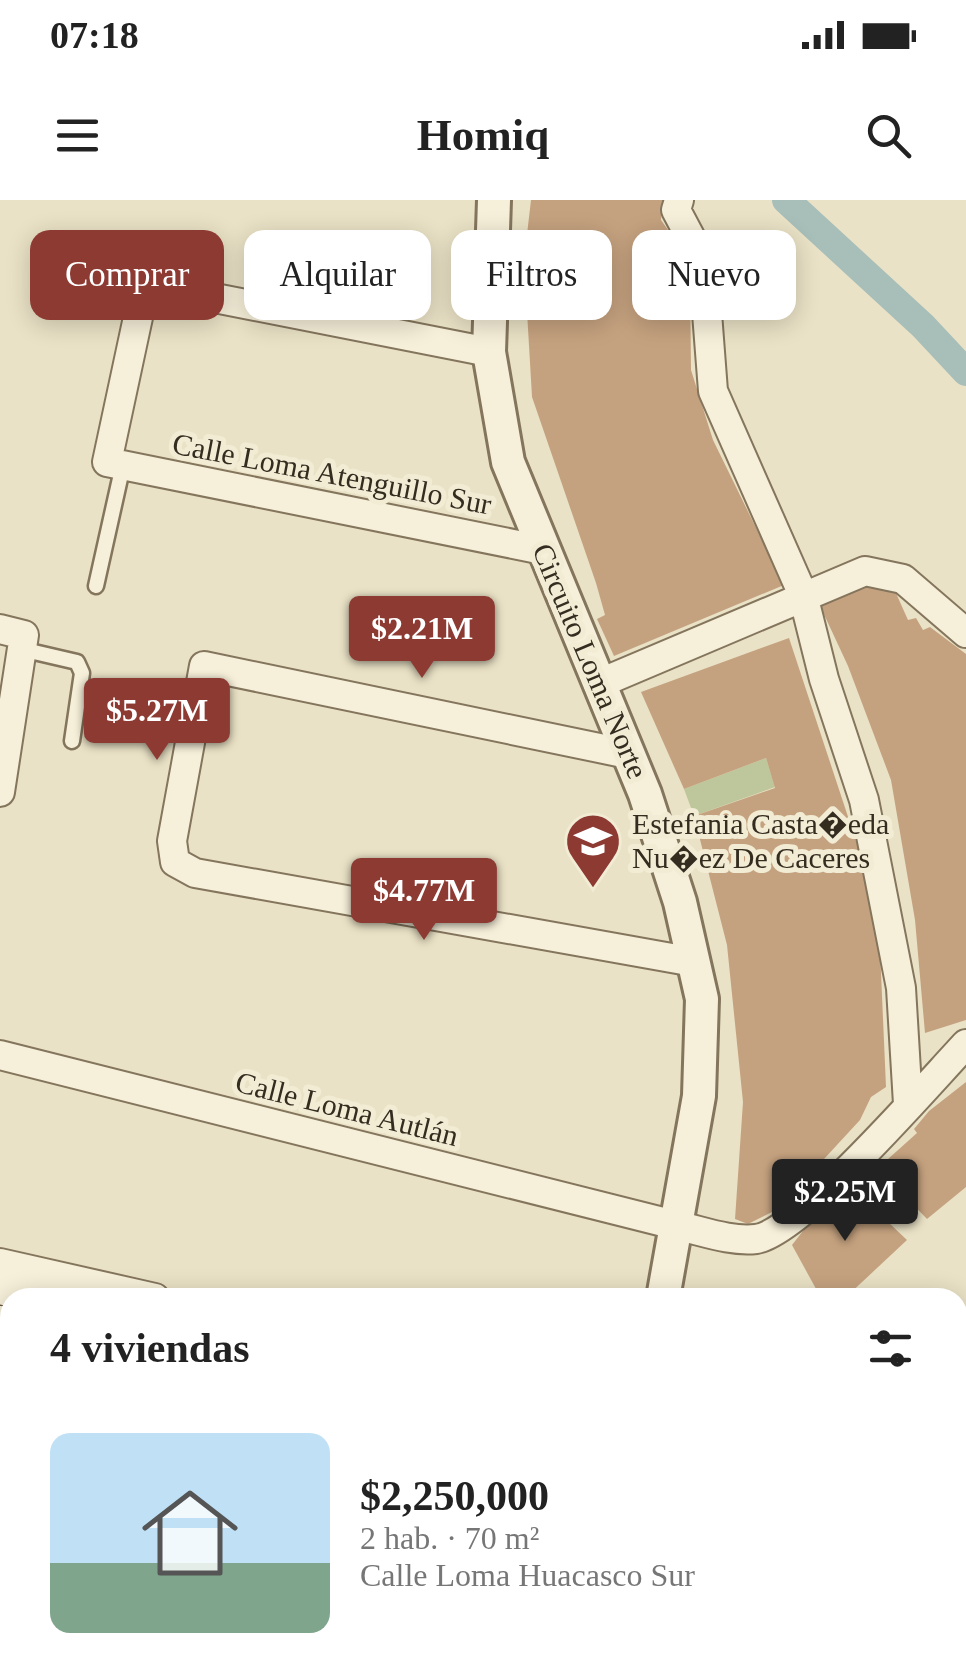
<!DOCTYPE html>
<html lang="es">
<meta charset="utf-8">
<style>
body{margin:0;font-family:Georgia,serif;background:#f2f2f2;color:#222;height:100vh;display:flex;flex-direction:column;font-size:38px;white-space:nowrap}
*{box-sizing:border-box;margin:0}
p{font-size:32px;color:#767676}
.icon{flex:none;width:55px;height:55px;fill:none;stroke:currentColor;stroke-width:2;stroke-linecap:round;stroke-linejoin:round}
.map{position:relative;flex:1;overflow:hidden}
.panel{position:absolute;left:0px;top:1088px;width:968px;height:392px;display:flex;flex-direction:column;background:#fff;border-radius:30px 30px 0 0;box-shadow:0 5px 25px #0003}
.panel>*{flex:none}
.guide{position:absolute;left:30px;top:30px;width:908px;height:90px;display:flex;gap:20px}
.price{position:absolute;translate:-50% -85px;padding:0 22px;border-radius:10px;background:#8d3a33;color:#fff;font-size:32px;line-height:65px;filter:drop-shadow(0 2px 5px #0008)}
.price::after{content:'';position:absolute;left:50%;top:60px;width:30px;height:22px;margin-left:-15px;background:inherit;clip-path:polygon(0 0,100% 0,50% 100%)}
.price.current{background:#222;color:#fff}
ul{padding:0;list-style:none}
li{display:flex;align-items:center;gap:30px;height:250px;padding:0 50px}
li+li{border-top:2px solid #e0e0e0}
li span{display:grid;place-items:center;flex:none;width:280px;height:200px;border-radius:20px;color:#555}
li>.icon{margin-inline-start:auto}
span .icon{width:120px;height:120px;fill:#fffc;stroke-width:1}
li b{font-size:42px}
h2{display:flex;justify-content:space-between;align-items:center;height:120px;padding:0 50px;font-size:42px}
.pill{padding:0 35px;border-radius:20px;background:#fff;box-shadow:0 5px 25px #0003;font-size:35px;line-height:90px}
.pill.current{background:#8d3a33;color:#fff}
.status{display:flex;justify-content:space-between;align-items:center;height:70px;padding:0 50px;background:#fff;direction:ltr}
.status svg{height:28px;fill:currentColor}
header{display:flex;justify-content:space-between;align-items:center;height:130px;padding:0 50px;background:#fff;font-size:45px;font-weight:600}
.map>svg:first-child{display:block}
.green{fill:#bec79b}
.lines{fill:none;stroke-linecap:round;stroke-linejoin:round}
.canal{stroke:#a7beb9;stroke-width:28}
.building{fill:#c5a27f}
.service-casing{stroke:#84755d;stroke-width:19}
.minor-casing{stroke:#84755d;stroke-width:32}
.tertiary-casing{stroke:#84755d;stroke-width:38}
.secondary-casing{stroke:#665641;stroke-width:42}
.service{stroke:#f6efd9;stroke-width:14}
.minor{stroke:#f6efd9;stroke-width:28}
.tertiary{stroke:#f6efd9;stroke-width:32}
.secondary{stroke:#f6efd9;stroke-width:38}
.labels{text-anchor:middle;stroke-width:10;stroke-linejoin:round;paint-order:stroke}
.street-label{font-size:30px;fill:#352c20;stroke:#f2ecd5}
.poi-label{font-size:30px;fill:#352c20;stroke:#f2ecd5;text-anchor:start}
</style>
<div class="status"><b>07:18</b><svg viewBox="0 0 49 12"><path d="M0 12V9h3v3zM5 12V6h3v6zM10 12V3h3v9zM15 12V0h3v12zM26 1h20v11H26zM47 4h2v5h-2z"/></svg></div>
<header><svg class="icon" aria-label="menu" viewBox="0 0 24 24"><path d="M4 6h16M4 12h16M4 18h16"/></svg>Homiq<svg class="icon" aria-label="search" viewBox="0 0 24 24"><circle cx="10" cy="10" r="6"/><path d="M15 15l6 6"/></svg></header>
<div class="map">
<svg width="966" height="1478" viewBox="0 0 966 1478">
<rect width="100%" height="100%" fill="#eae2c6"/>
<path class="green" d="M 766,558 L 775,587 L 694,616 L 684,589 Z
M 0,1166 L 10,1169 L 10,1470 L 191,1470 L 189,1478 L 0,1478 Z
M 958,1268 L 966,1277 L 966,1392 L 958,1396 Z"/>
<g class="lines">
<path class="canal" d="M 786,0 L 923,126 L 966,172"/>
</g>
<path class="building" d="M 531,0 L 663,0 L 661,20 L 685,54 L 690,77 L 691,170 L 713,240 L 784,385 L 614,456 L 597,419 L 605,415 L 596,383 L 532,197 L 523,43 L 526,43 Z
M 861,377 L 891,382 L 908,420 L 916,418 L 923,430 L 930,427 L 966,454 L 966,820 L 925,833 L 915,720 L 891,580 L 848,466 L 815,395 Z
M 789,438 L 858,647 L 879,727 L 886,887 L 871,897 L 860,920 L 789,997 L 776,1010 L 748,1024 L 735,1019 L 743,902 L 727,745 L 694,616 L 775,588 L 766,558 L 684,589 L 641,492 Z
M 966,882 L 966,987 L 927,1019 L 878,968 L 917,933 L 914,929 L 929,911 Z
M 850,986 L 907,1040 L 845,1098 L 821,1098 L 792,1045 L 824,1004 Z"/>
<g class="lines">
<g class="service-casing">
<path id="service" d="M 96,386 L 123,265
M 21,449 L 77,462 L 82,473 L 72,541"/>
</g>
<g class="minor-casing">
<path id="minor" d="M 679,0 L 676,10 L 703,61 L 713,191 L 803,395 L 824,479 L 864,600 L 901,788 L 908,904
M 489,152 L 174,90 L 149,93 L 140,108 L 107,262 L 543,350
M 0,429 L 24,435 L 0,592
M 598,484 L 865,371 L 903,379 L 966,433
M 628,554 L 204,466 L 172,641 L 175,662 L 195,673 L 694,762
M 0,855 L 679,1026 C 702,1031 731,1042 756,1039 C 800,1033 929,883 966,844
M 0,1063 L 155,1098
M 958,1138 L 966,1130
M 0,1147 L 10,1149
M 863,1470 L 867,1478
M 238,1478 L 240,1470"/>
</g>
<g class="tertiary-casing">
<path id="tertiary" d="M 494,0 L 489,152 L 508,262 L 645,594 L 680,702 L 702,799 L 699,896 L 663,1098
M 605,1478 L 605,1470"/>
</g>
<g class="secondary-casing">
<path id="secondary" d="M 0,1085 L 63,1098
M 0,1125 L 10,1127
M 958,1238 L 966,1245
M 958,1425 L 966,1419"/>
</g>
<use href="#service" class="service"/>
<use href="#minor" class="minor"/>
<use href="#tertiary" class="tertiary"/>
<use href="#secondary" class="secondary"/>
</g>
<defs>
<g id="school-pin" transform="scale(2.875)"><path d="M0 17L-7.5 6A9.5 9.5 0 1 1 7.5 6Z" fill="#8d3a33" stroke="#f2ecd5"/><path d="M0-5L7-2L0 1L-7-2ZM-4 1L0 2.5L4 1V4Q0 6-4 4Z" fill="#fff"/></g>
</defs>
<g fill-rule="evenodd">
<use href="#school-pin" x="593" y="641"/>
</g>
<g class="labels">
<g class="street-label">
<text transform="translate(332 274) rotate(11)" y="10">Calle Loma Atenguillo Sur</text>
<text transform="translate(590 461) rotate(67)" y="10">Circuito Loma Norte</text>
<text transform="translate(347 909) rotate(14)" y="10">Calle Loma Autlán</text>
</g>
<g class="poi-label">
<text x="632" y="634">Estefania Casta�eda<tspan x="632" dy="34">Nu�ez De Caceres</tspan></text>
</g>
</g>
</svg>
<b class="price" style="left:422px;top:481px">$2.21M</b>
<b class="price" style="left:157px;top:563px">$5.27M</b>
<b class="price" style="left:424px;top:743px">$4.77M</b>
<b class="price current" style="left:845px;top:1044px">$2.25M</b>
<div class="guide">
<a class="pill current">Comprar</a>
<a class="pill">Alquilar</a>
<a class="pill">Filtros</a>
<a class="pill">Nuevo</a>
</div>
<section class="panel">
<h2>4 viviendas<svg class="icon" aria-label="filters" viewBox="0 0 24 24"><path d="M4 7h16M4 17h16"/><circle cx="9" cy="7" r="2"/><circle cx="15" cy="17" r="2"/></svg></h2>
<ul>
<li><span style="background:linear-gradient(#bfe0f5 65%,#7fa58c 0)"><svg class="icon" aria-label="home" viewBox="0 0 24 24"><path d="M3 11l9-7 9 7M6 9v11h12V9"/></svg></span><div><b>$2,250,000</b><p>2 hab. · 70 m²</p><p>Calle Loma Huacasco Sur</p></div></li>
</ul>
</section>
</div>
